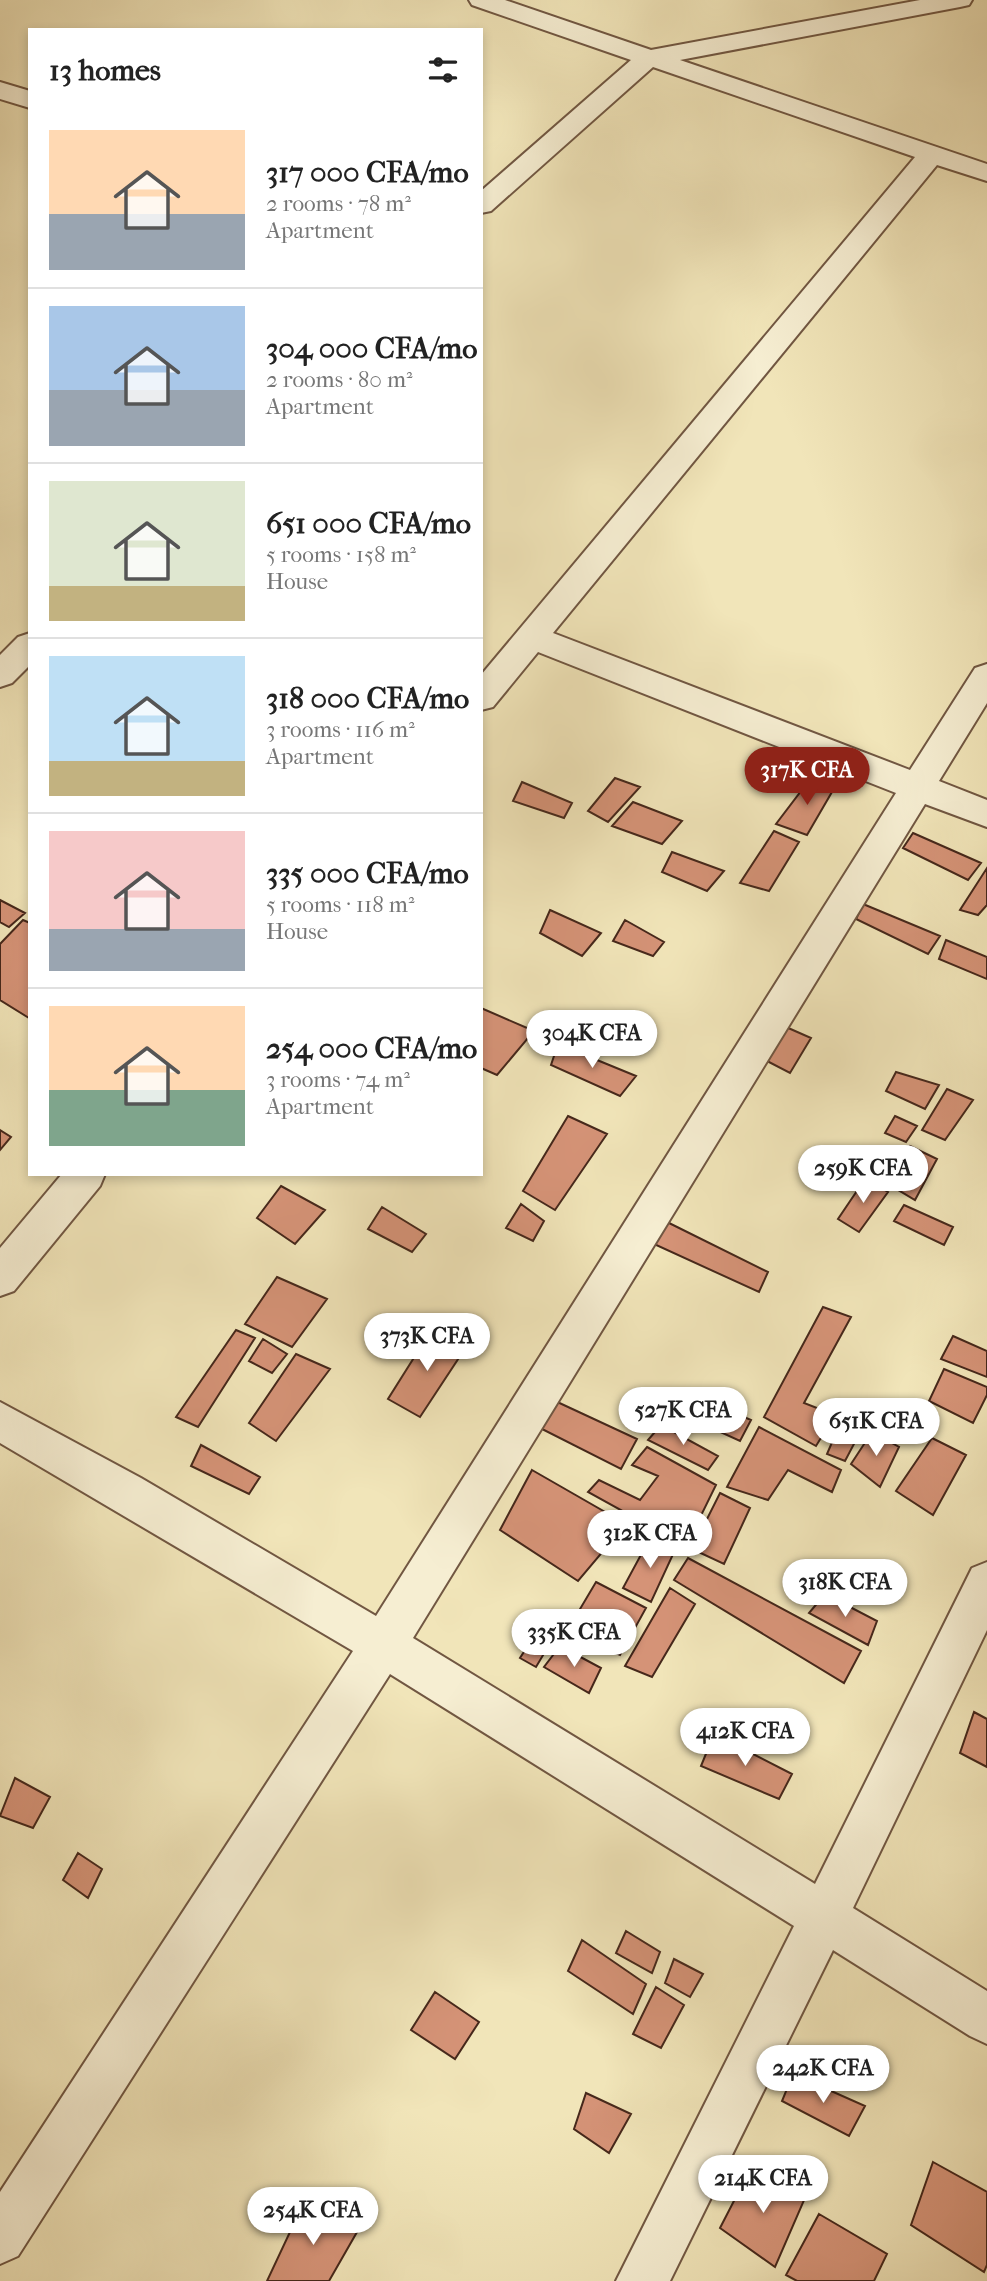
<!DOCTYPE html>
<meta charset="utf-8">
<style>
body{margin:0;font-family:"IM FELL French Canon",serif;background:#f2f2f2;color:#222;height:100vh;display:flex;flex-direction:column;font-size:26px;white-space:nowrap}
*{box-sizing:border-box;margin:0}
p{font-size:23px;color:#767676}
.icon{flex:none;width:38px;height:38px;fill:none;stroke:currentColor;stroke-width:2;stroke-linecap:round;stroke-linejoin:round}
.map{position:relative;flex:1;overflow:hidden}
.sheet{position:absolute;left:28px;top:28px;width:455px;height:1148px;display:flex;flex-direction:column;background:#fff;border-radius:0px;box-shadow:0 4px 10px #0003}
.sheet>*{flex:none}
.price{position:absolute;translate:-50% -60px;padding:0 16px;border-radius:24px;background:#fff;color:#222;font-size:23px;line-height:46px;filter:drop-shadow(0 2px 4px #0008)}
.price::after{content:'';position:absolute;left:50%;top:42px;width:21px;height:16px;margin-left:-10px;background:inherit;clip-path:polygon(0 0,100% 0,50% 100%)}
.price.selected{background:#8f2418;color:#fff}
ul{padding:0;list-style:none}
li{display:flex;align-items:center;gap:21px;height:175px;padding:0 21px}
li+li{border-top:2px solid #e0e0e0}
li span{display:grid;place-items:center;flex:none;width:196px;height:140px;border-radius:0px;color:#555}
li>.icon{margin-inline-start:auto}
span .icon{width:84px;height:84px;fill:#fffc;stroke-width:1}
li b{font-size:30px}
h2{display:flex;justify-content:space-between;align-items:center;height:84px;padding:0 21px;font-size:30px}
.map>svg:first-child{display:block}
.building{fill:#d59377;stroke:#46281b;stroke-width:2}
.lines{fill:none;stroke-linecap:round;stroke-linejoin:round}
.street-casing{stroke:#715742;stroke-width:4}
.street{fill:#f6eed2;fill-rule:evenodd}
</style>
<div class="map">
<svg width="987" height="2281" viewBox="0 0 987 2281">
<rect width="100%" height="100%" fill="#f1e5b9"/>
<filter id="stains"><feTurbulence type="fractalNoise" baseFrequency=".00286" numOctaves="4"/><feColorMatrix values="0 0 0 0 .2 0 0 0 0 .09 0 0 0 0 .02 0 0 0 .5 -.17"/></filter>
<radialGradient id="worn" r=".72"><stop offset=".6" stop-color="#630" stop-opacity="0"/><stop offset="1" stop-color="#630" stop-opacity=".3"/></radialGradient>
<path class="building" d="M 615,778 L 640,787 L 608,822 L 588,811 Z
M 811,778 L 836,785 L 807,835 L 776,824 Z
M 522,782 L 572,803 L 564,818 L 513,801 Z
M 633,802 L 682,821 L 662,844 L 612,826 Z
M 774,831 L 799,842 L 769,891 L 740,883 Z
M 913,833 L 981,863 L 968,880 L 903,848 Z
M 672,852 L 724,871 L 707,891 L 662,872 Z
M 987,868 L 987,905 L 978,915 L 960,910 Z
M 0,900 L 25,913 L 9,927 L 0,922 Z
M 863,904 L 940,936 L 928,954 L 856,919 Z
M 550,910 L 601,933 L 582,956 L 540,933 Z
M 23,920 L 30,923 L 29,1018 L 0,1000 L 0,944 Z
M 625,920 L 664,942 L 653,956 L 613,941 Z
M 946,940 L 987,957 L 987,979 L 939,959 Z
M 481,1008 L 534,1031 L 497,1075 L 481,1068 Z
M 786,1027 L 811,1038 L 790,1073 L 767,1061 Z
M 558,1044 L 636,1076 L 620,1096 L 551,1065 Z
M 896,1072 L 939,1085 L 925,1109 L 886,1091 Z
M 947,1089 L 973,1100 L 945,1140 L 922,1130 Z
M 568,1116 L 607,1134 L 555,1210 L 523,1191 Z
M 895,1116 L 917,1126 L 906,1142 L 885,1133 Z
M 0,1130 L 11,1137 L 0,1150 Z
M 910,1146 L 937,1159 L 915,1200 L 890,1185 Z
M 865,1179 L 888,1192 L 859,1232 L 838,1219 Z
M 281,1186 L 325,1210 L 295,1244 L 257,1218 Z
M 521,1204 L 544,1221 L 533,1241 L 506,1228 Z
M 904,1205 L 953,1227 L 944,1245 L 894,1221 Z
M 382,1207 L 426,1234 L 412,1252 L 368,1229 Z
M 665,1221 L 768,1272 L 759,1292 L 654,1244 Z
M 277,1277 L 327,1299 L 292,1347 L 245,1324 Z
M 823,1307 L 851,1317 L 804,1403 L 835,1415 L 816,1446 L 764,1417 Z
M 432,1329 L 466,1347 L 420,1417 L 388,1399 Z
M 236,1330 L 255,1338 L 198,1427 L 176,1417 Z
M 953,1336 L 987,1351 L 987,1377 L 941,1359 Z
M 263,1339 L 287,1354 L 272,1373 L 249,1361 Z
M 296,1354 L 330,1369 L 276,1441 L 249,1423 Z
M 944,1369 L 987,1387 L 987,1395 L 973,1423 L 929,1401 Z
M 553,1400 L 637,1439 L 621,1469 L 540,1428 Z
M 728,1410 L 751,1420 L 740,1441 L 716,1430 Z
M 661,1425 L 718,1456 L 708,1470 L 648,1440 Z
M 759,1427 L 841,1470 L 832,1492 L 788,1470 L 768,1500 L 727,1487 Z
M 872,1432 L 899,1447 L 880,1487 L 851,1464 Z
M 836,1433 L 855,1442 L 845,1461 L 827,1454 Z
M 932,1438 L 966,1455 L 933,1515 L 896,1491 Z
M 201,1445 L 260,1477 L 249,1494 L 191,1466 Z
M 647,1447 L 716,1485 L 686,1546 L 588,1492 L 599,1480 L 640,1500 L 658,1476 L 632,1465 Z
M 532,1470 L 626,1524 L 578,1581 L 500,1530 Z
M 720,1493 L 750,1508 L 724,1564 L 692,1549 Z
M 650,1538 L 675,1550 L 651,1602 L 623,1588 Z
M 688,1558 L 861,1651 L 844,1683 L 674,1580 Z
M 596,1582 L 646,1608 L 620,1655 L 567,1631 Z
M 670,1588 L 695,1604 L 652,1677 L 625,1666 Z
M 825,1594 L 877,1621 L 868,1645 L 809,1613 Z
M 542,1624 L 558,1630 L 536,1667 L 520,1658 Z
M 560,1646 L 601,1668 L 589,1693 L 544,1667 Z
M 974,1712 L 987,1719 L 987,1767 L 960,1753 Z
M 714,1734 L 792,1774 L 779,1799 L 701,1766 Z
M 15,1778 L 50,1797 L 33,1828 L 0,1816 Z
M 78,1853 L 102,1869 L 88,1898 L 63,1880 Z
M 626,1931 L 660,1952 L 652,1973 L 616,1953 Z
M 582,1940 L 646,1984 L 633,2014 L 568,1971 Z
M 674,1959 L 703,1974 L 690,1997 L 665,1983 Z
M 656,1987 L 684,2005 L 661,2048 L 633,2034 Z
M 435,1992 L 479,2022 L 455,2059 L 411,2030 Z
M 793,2074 L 865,2106 L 849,2136 L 782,2101 Z
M 586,2093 L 631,2114 L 609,2153 L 574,2129 Z
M 933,2162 L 987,2192 L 987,2265 L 984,2272 L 911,2225 Z
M 753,2164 L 805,2198 L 775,2267 L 720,2228 Z
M 305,2200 L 357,2232 L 329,2281 L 267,2281 Z
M 819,2214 L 887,2254 L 874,2281 L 797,2281 L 786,2275 Z"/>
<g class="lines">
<g class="street-casing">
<path id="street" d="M 469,0 L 505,0 L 651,50 L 920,0 L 972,0 L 969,5 L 960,7 L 680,60 L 987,164 L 987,181 L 937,165 L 553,633 L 910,770 L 975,668 L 987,664 L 987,703 L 939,781 L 987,800 L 987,827 L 925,804 L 413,1638 L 815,1884 L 972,1568 L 987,1562 L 987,1630 L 853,1908 L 987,1991 L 987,2044 L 970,2036 L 833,1950 L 670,2281 L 616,2281 L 794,1926 L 390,1674 L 18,2256 L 0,2264 L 0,2192 L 353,1651 L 0,1443 L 0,1402 L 141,1478 L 376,1616 L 896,793 L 538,652 L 493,707 L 481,710 L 481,675 L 915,157 L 653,67 L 491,211 L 481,213 L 481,191 L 631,60 L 472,5 Z
M 0,82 L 30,91 L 30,108 L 0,99 Z
M 30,633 L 30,665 L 12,683 L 0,687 L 0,655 L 18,637 Z
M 62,1174 L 105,1174 L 100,1186 L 14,1291 L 0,1296 L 0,1248 Z"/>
</g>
<use href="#street" class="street"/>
</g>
<rect width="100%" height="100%" filter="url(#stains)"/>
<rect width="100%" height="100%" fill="url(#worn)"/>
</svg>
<b class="price selected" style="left:807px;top:807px">317K CFA</b>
<b class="price" style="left:592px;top:1070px">304K CFA</b>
<b class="price" style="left:863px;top:1205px">259K CFA</b>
<b class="price" style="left:427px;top:1373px">373K CFA</b>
<b class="price" style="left:683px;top:1447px">527K CFA</b>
<b class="price" style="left:876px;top:1458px">651K CFA</b>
<b class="price" style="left:650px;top:1570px">312K CFA</b>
<b class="price" style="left:845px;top:1619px">318K CFA</b>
<b class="price" style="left:574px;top:1669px">335K CFA</b>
<b class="price" style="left:745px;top:1768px">412K CFA</b>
<b class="price" style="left:823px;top:2105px">242K CFA</b>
<b class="price" style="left:763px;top:2215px">214K CFA</b>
<b class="price" style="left:313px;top:2247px">254K CFA</b>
<section class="sheet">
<h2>13 homes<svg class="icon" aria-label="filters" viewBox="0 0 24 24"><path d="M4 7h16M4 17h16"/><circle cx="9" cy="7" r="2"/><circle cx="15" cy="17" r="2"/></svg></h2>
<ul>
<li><span style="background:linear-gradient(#ffd9b3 60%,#9aa5b1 0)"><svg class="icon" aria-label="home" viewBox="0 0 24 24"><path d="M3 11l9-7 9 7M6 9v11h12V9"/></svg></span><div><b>317 000 CFA/mo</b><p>2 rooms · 78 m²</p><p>Apartment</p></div></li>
<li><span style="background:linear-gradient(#a9c7e8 60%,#9aa5b1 0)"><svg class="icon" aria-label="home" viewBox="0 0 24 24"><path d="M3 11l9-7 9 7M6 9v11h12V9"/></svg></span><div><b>304 000 CFA/mo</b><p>2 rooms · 80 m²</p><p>Apartment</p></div></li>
<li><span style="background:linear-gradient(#dfe7d0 75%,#c2b280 0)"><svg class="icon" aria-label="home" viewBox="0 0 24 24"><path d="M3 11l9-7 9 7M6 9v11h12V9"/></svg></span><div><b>651 000 CFA/mo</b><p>5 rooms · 158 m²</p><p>House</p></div></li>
<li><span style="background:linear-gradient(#bfe0f5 75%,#c2b280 0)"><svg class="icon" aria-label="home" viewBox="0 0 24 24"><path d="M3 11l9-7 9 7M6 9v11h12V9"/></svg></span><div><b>318 000 CFA/mo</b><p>3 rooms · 116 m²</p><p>Apartment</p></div></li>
<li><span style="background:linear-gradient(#f6c9c9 70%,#9aa5b1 0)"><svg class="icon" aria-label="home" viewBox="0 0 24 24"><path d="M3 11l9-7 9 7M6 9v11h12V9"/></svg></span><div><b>335 000 CFA/mo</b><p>5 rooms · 118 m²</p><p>House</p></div></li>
<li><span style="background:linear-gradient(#ffd9b3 60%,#7fa58c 0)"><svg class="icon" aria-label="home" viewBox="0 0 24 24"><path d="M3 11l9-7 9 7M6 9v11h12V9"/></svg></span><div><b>254 000 CFA/mo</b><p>3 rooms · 74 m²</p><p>Apartment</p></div></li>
</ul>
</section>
</div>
